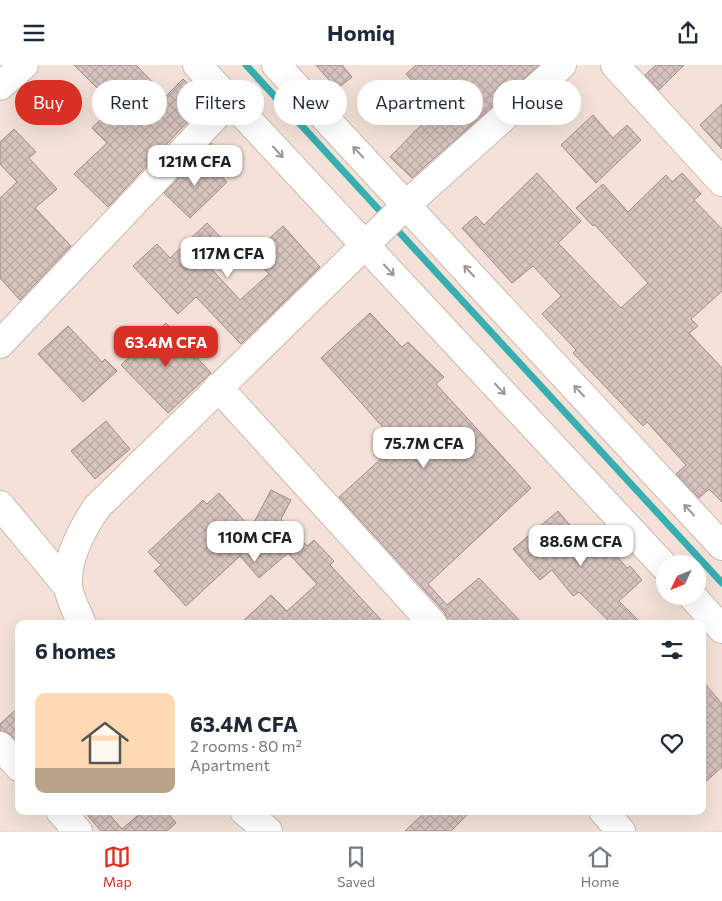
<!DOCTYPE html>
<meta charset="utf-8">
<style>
body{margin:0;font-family:Commissioner,sans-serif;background:#f6f6f7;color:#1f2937;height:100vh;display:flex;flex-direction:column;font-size:19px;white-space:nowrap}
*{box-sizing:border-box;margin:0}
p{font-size:16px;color:#747a83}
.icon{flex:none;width:28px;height:28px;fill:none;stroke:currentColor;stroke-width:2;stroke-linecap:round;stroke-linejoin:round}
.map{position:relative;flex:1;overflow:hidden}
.panel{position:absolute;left:15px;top:555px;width:691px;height:195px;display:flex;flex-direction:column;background:#fff;border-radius:10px;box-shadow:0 5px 20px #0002}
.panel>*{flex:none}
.top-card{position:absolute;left:15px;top:15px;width:692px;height:45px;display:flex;gap:10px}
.needle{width:32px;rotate:227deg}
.buttons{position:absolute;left:656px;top:490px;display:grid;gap:10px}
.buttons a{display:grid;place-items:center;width:50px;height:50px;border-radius:50%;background:#fff;box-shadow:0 5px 20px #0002;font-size:25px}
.price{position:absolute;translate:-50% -42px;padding:0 11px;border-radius:10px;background:#fff;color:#222;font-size:16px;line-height:32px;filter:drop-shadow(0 1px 2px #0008)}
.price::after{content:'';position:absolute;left:50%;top:30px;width:15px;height:11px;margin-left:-8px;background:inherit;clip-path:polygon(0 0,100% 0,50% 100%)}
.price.current{background:#d93025;color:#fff}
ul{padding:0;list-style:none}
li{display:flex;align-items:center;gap:15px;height:125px;padding:0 20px}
li span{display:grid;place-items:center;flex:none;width:140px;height:100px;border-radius:10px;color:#555}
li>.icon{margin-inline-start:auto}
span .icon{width:60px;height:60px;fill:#fffc;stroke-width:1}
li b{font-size:21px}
h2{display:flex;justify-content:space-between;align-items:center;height:60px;padding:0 20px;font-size:21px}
.chip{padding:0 18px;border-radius:22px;background:#fff;box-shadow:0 5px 20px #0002;font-size:18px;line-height:45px}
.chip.current{background:#d93025;color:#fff}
header{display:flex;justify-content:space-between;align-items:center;height:65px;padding:0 20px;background:#fff;font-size:22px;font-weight:700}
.tabs{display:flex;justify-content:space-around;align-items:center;height:70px;border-top:1px solid #e0e1e3;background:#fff;font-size:14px;color:#747a83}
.tabs a{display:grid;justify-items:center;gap:2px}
.tabs .current{color:#d93025}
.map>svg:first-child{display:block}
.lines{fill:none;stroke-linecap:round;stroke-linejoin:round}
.stream{stroke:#37aeb0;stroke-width:7}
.building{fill:url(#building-cross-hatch);stroke:#9f8c88}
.minor-casing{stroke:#c9b8ae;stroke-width:30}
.minor{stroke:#fff;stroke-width:28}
.oneway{stroke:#9a9795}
</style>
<header><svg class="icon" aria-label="menu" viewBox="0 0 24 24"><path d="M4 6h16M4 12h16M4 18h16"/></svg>Homiq<svg class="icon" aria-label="share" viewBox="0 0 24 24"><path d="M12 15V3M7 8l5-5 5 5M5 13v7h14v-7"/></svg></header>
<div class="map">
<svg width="722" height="766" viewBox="0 0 722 766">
<defs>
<pattern id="building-cross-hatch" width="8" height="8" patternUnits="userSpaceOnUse" patternTransform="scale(1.25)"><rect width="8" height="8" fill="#d8c4bf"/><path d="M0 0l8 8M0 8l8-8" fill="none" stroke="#b9a8a3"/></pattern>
</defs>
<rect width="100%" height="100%" fill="#f4e2d8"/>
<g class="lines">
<path class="stream" d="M 246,0 L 380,146
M 400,168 L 722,518"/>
</g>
<path class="building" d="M 74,0 L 136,0 L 166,31 L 183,14 L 206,37 L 108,142 L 74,109 L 107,78 L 92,63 L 115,41 Z
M 316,0 L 342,0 L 352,12 L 337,24 Z
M 416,0 L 539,0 L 412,113 L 390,92 L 427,54 L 405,30 L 416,20 L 406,9 Z
M 656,0 L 684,0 L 659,25 L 645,10 Z
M 722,39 L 722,84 L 700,60 Z
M 593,50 L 613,73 L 627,60 L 641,75 L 596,118 L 561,80 Z
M 14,64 L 36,87 L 29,93 L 57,124 L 35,143 L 71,181 L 20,235 L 0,213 L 0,133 L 17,117 L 0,99 L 0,77 Z
M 212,78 L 200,91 L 227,117 L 190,153 L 164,128 Z
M 537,108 L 581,156 L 558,178 L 621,243 L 648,218 L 594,159 L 593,161 L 576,143 L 603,119 L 628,147 L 666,110 L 672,117 L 682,108 L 701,129 L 694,135 L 722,164 L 722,226 L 691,254 L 698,261 L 689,268 L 722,303 L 722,437 L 709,424 L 699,433 L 676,409 L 686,400 L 647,357 L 643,361 L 573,288 L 576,285 L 542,249 L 561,231 L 533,201 L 512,218 L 462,163 L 476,151 L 484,160 Z
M 207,158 L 225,177 L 205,197 L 240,235 L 269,209 L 251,190 L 283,161 L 320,202 L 241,279 L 196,232 L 178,249 L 133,201 L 157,179 L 170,193 Z
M 370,248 L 402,282 L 408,277 L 444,312 L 436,319 L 531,423 L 428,519 L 447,540 L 479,513 L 523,559 L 448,559 L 445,548 L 339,432 L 394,382 L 385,372 L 389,369 L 321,293 Z
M 166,258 L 211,308 L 168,348 L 121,300 Z
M 68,261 L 102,297 L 105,294 L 117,306 L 83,337 L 38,289 Z
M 106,356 L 130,384 L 95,414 L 71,386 Z
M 271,425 L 291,435 L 281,454 L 307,481 L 314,475 L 334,496 L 330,500 L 385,559 L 240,559 L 271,530 L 287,546 L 317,519 L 288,488 L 259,513 L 240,491 L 186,541 L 154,506 L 161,500 L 148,487 L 203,435 L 207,439 L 219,428 L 251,463 Z
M 558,446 L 589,483 L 601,473 L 627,503 L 630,501 L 642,515 L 619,536 L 642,559 L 612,559 L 579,527 L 573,531 L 552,505 L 540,515 L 513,484 Z
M 702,615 L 722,639 L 722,702 L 702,720 Z
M 19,642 L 19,678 L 11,670 L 0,666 L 0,659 Z
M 84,746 L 106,746 L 122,764 L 143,746 L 166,746 L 176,758 L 167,766 L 101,766 Z
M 426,746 L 471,746 L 451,766 L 405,766 Z"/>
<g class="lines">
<g class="minor-casing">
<path id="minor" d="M 197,0 L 665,502
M 276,0 L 722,481
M 615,0 L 722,117
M 0,21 L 24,0
M 0,279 L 230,36
M 218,322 L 433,559
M 0,440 L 68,522
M 692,531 L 722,564
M 82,559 C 77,547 70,534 68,522 C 66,494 82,464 97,442 L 407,139 L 562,0
M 0,681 L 19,702
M 60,746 L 78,766
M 244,746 L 268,766
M 603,746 L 621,766"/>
</g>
<use href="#minor" class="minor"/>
</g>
<defs><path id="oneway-shaft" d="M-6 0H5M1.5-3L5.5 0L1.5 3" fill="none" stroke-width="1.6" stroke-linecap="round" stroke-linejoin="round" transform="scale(1.25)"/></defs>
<g class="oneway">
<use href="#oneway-shaft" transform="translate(278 87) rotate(47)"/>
<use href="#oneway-shaft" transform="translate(358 87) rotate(-133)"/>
<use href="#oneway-shaft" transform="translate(389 205) rotate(47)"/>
<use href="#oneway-shaft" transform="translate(469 206) rotate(-133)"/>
<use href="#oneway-shaft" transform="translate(500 324) rotate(47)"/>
<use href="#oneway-shaft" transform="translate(579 326) rotate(-133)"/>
<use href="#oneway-shaft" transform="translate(689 445) rotate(-133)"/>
</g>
</svg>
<div class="buttons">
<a><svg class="needle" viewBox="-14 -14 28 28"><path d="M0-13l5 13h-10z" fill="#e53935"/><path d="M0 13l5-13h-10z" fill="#747a83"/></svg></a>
</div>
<b class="price" style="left:195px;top:122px">121M CFA</b>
<b class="price" style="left:228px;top:214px">117M CFA</b>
<b class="price current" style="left:166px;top:303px">63.4M CFA</b>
<b class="price" style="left:424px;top:404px">75.7M CFA</b>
<b class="price" style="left:255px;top:498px">110M CFA</b>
<b class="price" style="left:581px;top:502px">88.6M CFA</b>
<div class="top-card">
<a class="chip current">Buy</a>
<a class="chip">Rent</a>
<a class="chip">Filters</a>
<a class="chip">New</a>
<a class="chip">Apartment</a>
<a class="chip">House</a>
</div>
<section class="panel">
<h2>6 homes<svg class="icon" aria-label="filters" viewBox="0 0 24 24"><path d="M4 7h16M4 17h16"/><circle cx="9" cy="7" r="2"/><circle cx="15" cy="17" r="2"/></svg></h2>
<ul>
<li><span style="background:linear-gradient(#ffd9b3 75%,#b9a48a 0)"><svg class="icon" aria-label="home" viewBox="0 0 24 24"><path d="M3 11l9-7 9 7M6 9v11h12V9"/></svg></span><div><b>63.4M CFA</b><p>2 rooms · 80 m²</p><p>Apartment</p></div><svg class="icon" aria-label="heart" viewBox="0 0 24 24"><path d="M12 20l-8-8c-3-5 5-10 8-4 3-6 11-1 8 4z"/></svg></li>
</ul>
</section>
</div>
<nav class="tabs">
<a class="current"><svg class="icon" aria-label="map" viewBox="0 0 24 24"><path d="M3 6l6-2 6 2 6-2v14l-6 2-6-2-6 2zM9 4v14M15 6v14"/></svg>Map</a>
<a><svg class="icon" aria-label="saved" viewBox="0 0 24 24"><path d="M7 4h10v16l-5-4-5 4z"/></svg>Saved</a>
<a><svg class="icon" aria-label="home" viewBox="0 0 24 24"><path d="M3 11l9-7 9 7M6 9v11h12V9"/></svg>Home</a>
</nav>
